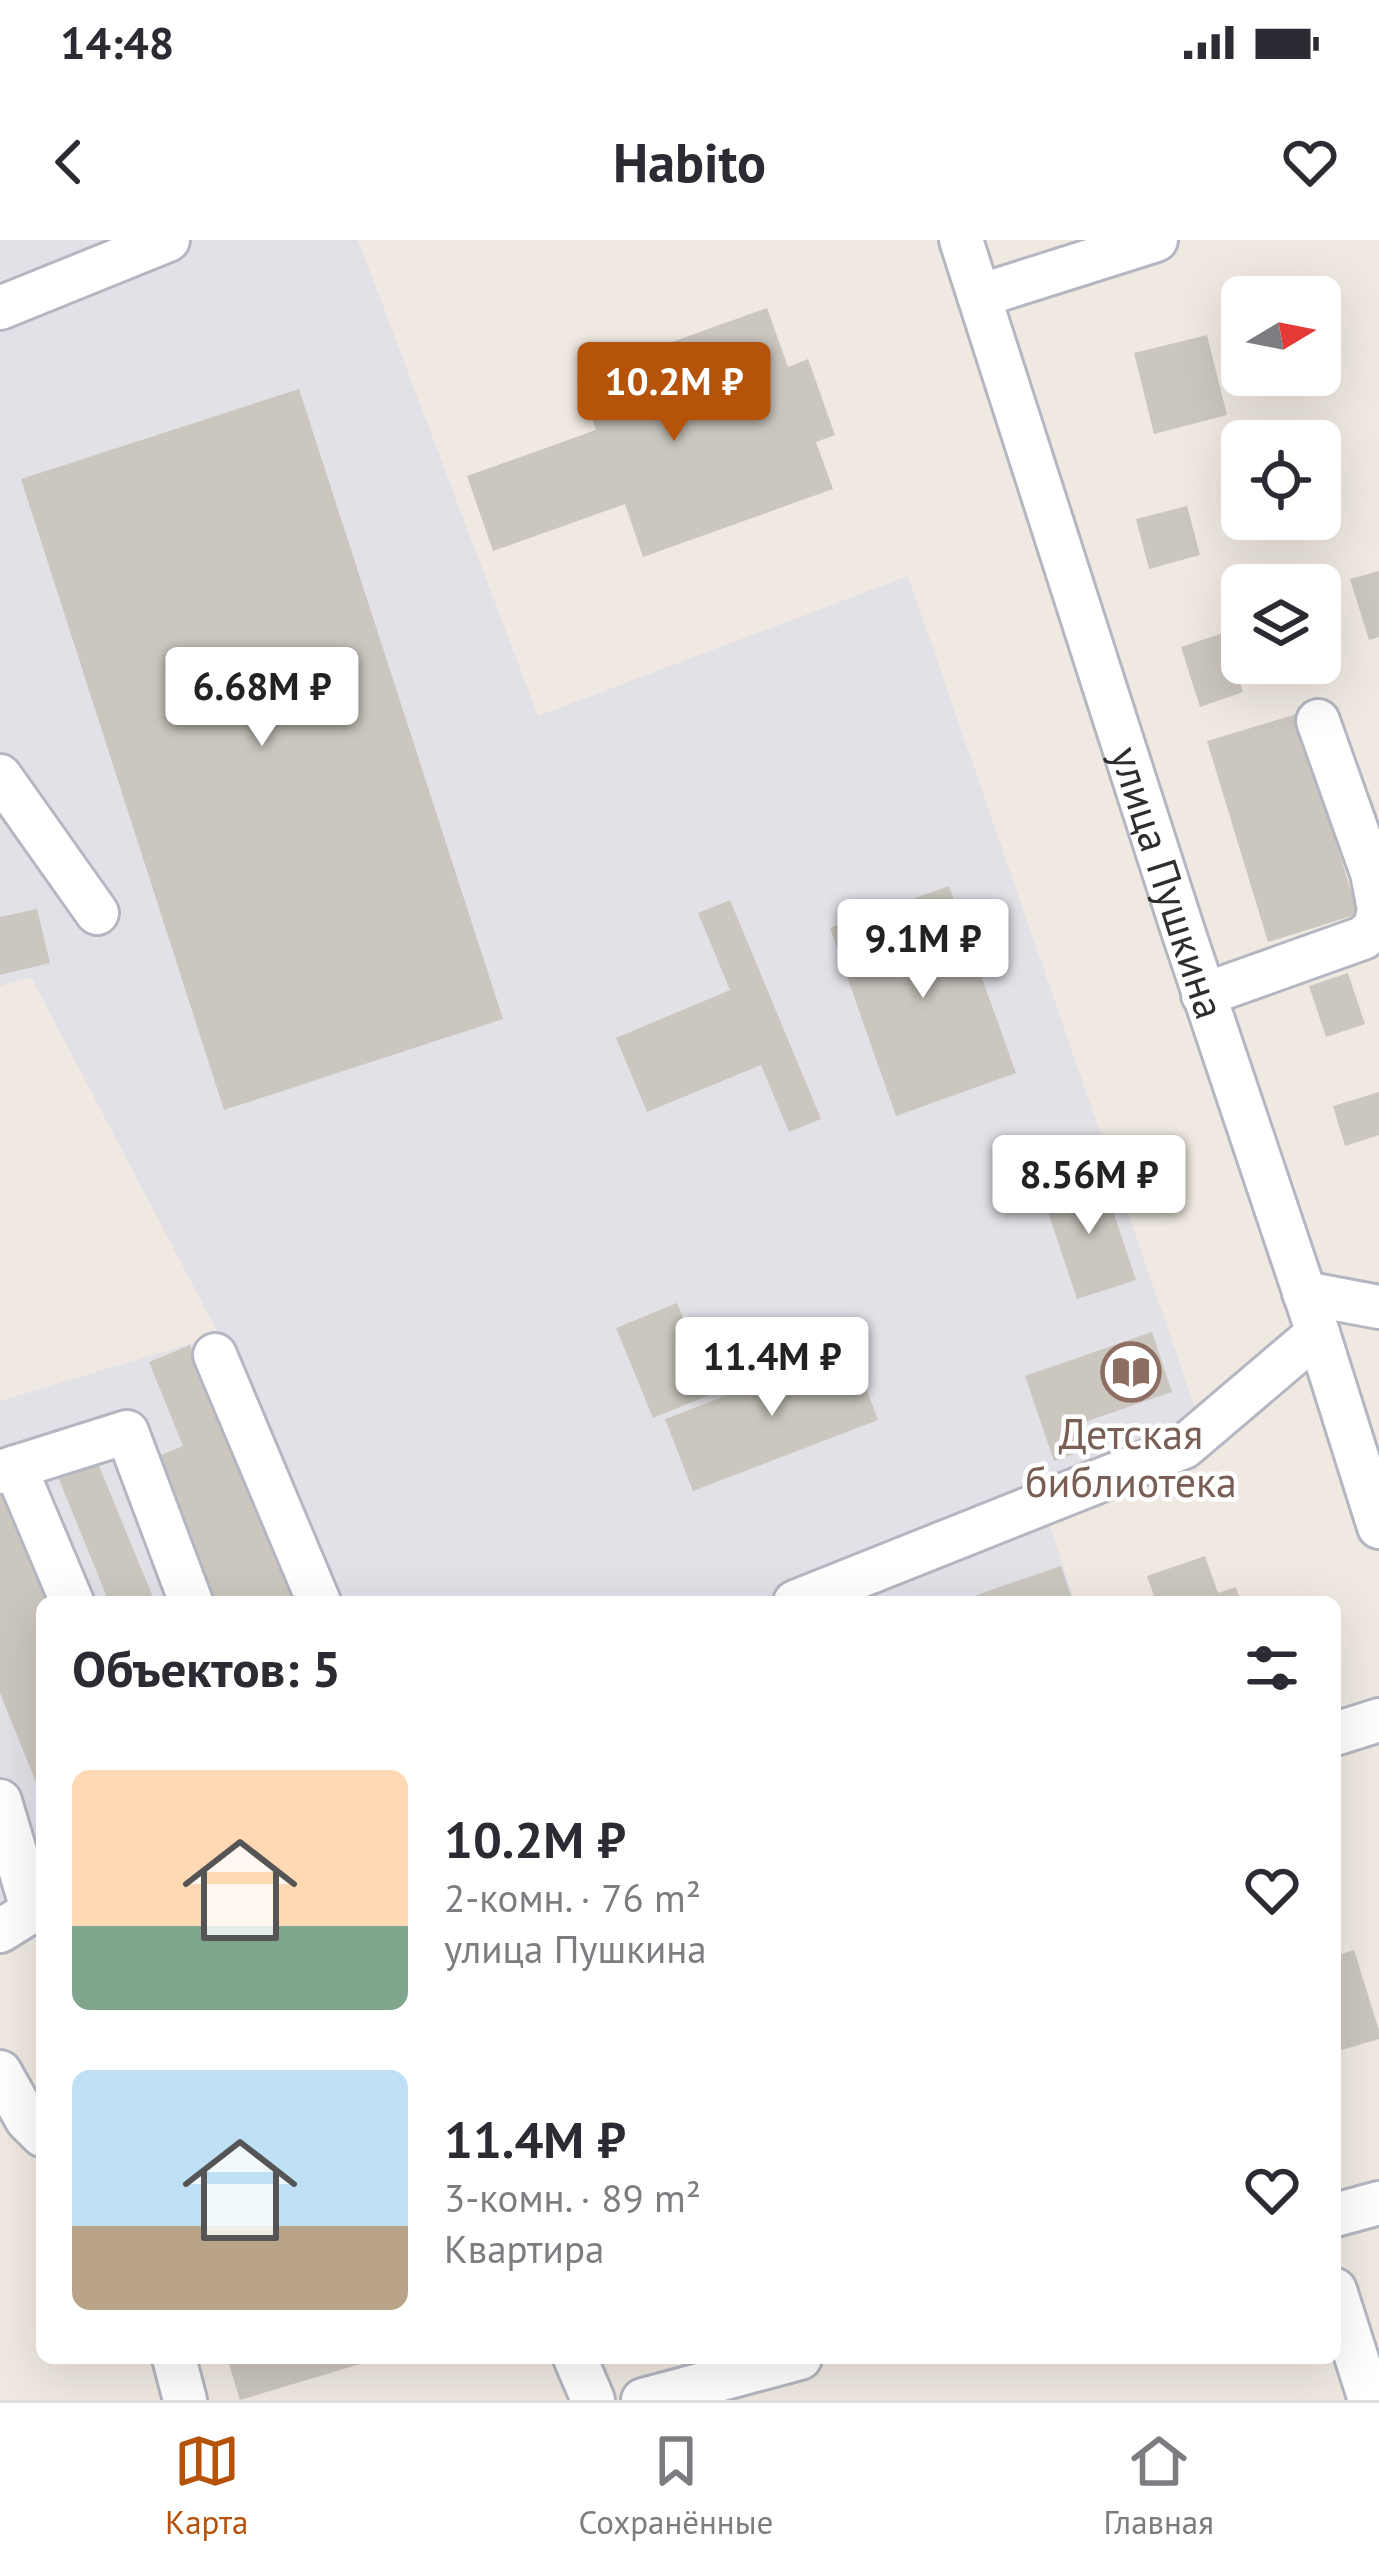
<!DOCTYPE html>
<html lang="ru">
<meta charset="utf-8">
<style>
body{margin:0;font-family:"PT Sans",sans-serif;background:#f7f7f7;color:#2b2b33;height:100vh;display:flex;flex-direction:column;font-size:45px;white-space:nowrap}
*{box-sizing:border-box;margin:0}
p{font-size:39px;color:#7c7c81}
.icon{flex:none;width:66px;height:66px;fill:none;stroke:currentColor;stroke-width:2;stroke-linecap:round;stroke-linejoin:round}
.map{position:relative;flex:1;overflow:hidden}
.panel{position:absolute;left:36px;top:1356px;width:1305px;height:768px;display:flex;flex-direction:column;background:#fff;border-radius:18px;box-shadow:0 12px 48px #0002}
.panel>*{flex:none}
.needle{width:78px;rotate:80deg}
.controls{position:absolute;left:1221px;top:36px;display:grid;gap:24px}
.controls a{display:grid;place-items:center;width:120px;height:120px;border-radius:18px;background:#fff;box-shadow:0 12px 48px #0002;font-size:60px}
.price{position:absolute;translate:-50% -102px;padding:0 27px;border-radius:12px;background:#fff;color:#222;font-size:39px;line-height:78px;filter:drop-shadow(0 3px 6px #0008)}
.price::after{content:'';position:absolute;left:50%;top:72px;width:36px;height:27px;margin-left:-18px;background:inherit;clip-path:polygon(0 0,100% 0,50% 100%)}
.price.active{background:#b45309;color:#fff}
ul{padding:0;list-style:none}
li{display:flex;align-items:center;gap:36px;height:300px;padding:0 36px}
li span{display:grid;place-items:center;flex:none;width:336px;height:240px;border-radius:18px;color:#555}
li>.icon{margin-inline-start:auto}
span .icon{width:144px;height:144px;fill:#fffc;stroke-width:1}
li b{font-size:51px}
h2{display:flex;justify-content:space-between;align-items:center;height:144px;padding:0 36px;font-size:51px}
.status{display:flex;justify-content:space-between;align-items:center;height:84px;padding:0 60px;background:#fff;direction:ltr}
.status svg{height:33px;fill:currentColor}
header{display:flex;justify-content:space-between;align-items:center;height:156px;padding:0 36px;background:#fff;font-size:54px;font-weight:700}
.dock{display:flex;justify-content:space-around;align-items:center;height:168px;border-top:3px solid #e1e1e2;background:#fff;font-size:33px;color:#7c7c81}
.dock a{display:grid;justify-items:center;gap:6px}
.dock .active{color:#b45309}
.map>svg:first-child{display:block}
.industrial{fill:#e3e1e8}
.building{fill:#cbc7bf}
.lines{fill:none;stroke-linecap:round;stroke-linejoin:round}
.minor-casing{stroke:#b4b7c1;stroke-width:48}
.minor{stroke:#fff;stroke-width:42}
.labels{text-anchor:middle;stroke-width:9;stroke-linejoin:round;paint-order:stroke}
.street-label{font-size:42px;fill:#2e2e2e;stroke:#fff}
.education-label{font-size:42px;fill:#785e54;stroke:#fff}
</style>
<div class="status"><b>14:48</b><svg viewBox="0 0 49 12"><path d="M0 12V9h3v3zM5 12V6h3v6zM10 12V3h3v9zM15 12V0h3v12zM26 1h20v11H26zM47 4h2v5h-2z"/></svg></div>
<header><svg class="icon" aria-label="back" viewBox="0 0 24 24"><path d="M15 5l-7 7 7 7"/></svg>Habito<svg class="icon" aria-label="heart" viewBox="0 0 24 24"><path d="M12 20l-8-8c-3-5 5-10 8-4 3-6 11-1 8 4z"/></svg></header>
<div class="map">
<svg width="1379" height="2160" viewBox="0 0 1379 2160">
<rect width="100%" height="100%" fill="#efe9e1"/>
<path class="industrial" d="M 0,0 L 358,0 L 538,476 L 908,336 L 1199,1179 L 1035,1241 L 1075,1362 L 42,1362 L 42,1660 L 0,1673 L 0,1161 L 219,1095 L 31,737 L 0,746 Z"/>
<path class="building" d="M 767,68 L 788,127 L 808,119 L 835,195 L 816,202 L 833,249 L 643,317 L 625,264 L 493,311 L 467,236 L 596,190 L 577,136 Z
M 1207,95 L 1227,175 L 1154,194 L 1134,113 Z
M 299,149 L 503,779 L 224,870 L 21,239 Z
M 1187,266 L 1200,315 L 1149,329 L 1136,279 Z
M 1379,331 L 1379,397 L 1369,400 L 1350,339 Z
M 1223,393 L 1243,452 L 1200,467 L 1181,407 Z
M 1297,474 L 1358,674 L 1268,702 L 1207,501 Z
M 949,646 L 1016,833 L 896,876 L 830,688 Z
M 730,660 L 821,879 L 789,892 L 761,825 L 647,872 L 616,798 L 730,750 L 698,673 Z
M 37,669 L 50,723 L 0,735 L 0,677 Z
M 1348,733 L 1365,784 L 1326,797 L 1309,746 Z
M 1379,852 L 1379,895 L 1345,906 L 1333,866 Z
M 1101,935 L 1136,1040 L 1077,1059 L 1042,954 Z
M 677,1063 L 714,1153 L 653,1178 L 616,1088 Z
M 1152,1092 L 1172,1152 L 1082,1183 L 1091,1208 L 1054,1221 L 1025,1136 Z
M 190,1105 L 294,1362 L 209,1362 L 151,1219 L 183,1206 L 149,1122 Z
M 851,1108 L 878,1180 L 693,1251 L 665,1179 Z
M 95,1216 L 155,1362 L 109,1362 L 56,1232 Z
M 0,1243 L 48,1362 L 42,1362 L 42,1557 L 0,1453 Z
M 1205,1316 L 1218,1353 L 1236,1347 L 1241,1362 L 1156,1362 L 1147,1336 Z
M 1061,1326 L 1073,1362 L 959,1362 L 959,1361 Z
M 1354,1710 L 1379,1790 L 1379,1799 L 1335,1812 L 1335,1716 Z
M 227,2118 L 377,2118 L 377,2119 L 240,2160 Z"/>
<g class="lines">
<g class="minor-casing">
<g id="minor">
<path id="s1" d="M 961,0 L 1184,694 L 1318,1093 L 1379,1287"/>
<path d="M 979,56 L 1156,0"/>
<path d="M 0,68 L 168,0"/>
<path d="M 0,536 L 97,673"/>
<path d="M 1203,755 L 1363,698 L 1375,688 L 1379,669 L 1372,633 L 1318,481"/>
<path d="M 1304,1053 L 1379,1067"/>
<path d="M 215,1115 L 319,1362"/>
<path d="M 15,1227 L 72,1362"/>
<path d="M 0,1232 L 127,1192 L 191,1362"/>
<path d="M 795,1362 L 1184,1207 L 1318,1093"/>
<path d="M 1335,1494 L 1379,1480"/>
<path d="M 0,1561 L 32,1669"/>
<path d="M 0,1691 L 42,1665"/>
<path d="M 0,1832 L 27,1880 L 42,1895"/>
<path d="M 1335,1975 L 1379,1963"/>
<path d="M 1335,2050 L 1370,2160"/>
<path d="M 174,2118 L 185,2160"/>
<path d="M 575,2118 L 593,2160"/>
<path d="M 643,2160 L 800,2118"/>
</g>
</g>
<use href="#minor" class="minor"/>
</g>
<defs>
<g id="library-ring" transform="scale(3)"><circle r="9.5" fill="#fff" stroke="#8d6e63" stroke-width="1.5"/><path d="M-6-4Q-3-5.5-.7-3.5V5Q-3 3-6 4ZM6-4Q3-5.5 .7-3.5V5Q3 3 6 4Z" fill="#8d6e63"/></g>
</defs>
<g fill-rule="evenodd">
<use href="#library-ring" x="1131" y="1132"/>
</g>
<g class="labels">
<g class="street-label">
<text dy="15" stroke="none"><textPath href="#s1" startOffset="675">улица Пушкина</textPath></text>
</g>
<g class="education-label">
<text x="1131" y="1209">Детская<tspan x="1131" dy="48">библиотека</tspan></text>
</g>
</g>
</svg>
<div class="controls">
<a><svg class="needle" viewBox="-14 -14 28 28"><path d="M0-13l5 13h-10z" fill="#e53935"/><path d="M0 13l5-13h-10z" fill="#7c7c81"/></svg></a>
<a><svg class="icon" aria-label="locate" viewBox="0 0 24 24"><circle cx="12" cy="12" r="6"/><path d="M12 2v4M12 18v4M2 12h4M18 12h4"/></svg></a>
<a><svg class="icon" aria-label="layers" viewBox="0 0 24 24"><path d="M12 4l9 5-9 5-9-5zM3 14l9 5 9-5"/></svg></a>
</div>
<b class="price active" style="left:674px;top:204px">10.2M ₽</b>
<b class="price" style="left:262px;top:509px">6.68M ₽</b>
<b class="price" style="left:923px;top:761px">9.1M ₽</b>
<b class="price" style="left:1089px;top:997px">8.56M ₽</b>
<b class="price" style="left:772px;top:1179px">11.4M ₽</b>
<section class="panel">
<h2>Объектов: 5<svg class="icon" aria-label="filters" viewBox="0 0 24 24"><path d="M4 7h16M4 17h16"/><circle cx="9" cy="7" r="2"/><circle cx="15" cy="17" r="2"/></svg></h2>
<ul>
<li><span style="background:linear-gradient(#ffd9b3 65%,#7fa58c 0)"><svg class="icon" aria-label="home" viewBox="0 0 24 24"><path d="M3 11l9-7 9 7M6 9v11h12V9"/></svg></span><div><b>10.2M ₽</b><p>2-комн. · 76 m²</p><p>улица Пушкина</p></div><svg class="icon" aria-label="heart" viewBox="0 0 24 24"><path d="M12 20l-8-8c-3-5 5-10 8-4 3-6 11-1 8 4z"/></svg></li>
<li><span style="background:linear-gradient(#bfe0f5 65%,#b9a48a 0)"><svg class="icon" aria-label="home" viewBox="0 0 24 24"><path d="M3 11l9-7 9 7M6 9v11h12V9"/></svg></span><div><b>11.4M ₽</b><p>3-комн. · 89 m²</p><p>Квартира</p></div><svg class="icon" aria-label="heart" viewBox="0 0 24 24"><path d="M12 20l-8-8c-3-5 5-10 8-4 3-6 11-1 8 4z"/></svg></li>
</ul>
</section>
</div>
<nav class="dock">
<a class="active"><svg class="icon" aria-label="map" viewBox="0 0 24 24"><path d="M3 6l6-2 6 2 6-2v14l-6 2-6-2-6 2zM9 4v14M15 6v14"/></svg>Карта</a>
<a><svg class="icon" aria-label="saved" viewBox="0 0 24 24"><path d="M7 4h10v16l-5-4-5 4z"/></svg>Сохранённые</a>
<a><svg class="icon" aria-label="home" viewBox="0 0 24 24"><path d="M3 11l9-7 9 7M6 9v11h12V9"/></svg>Главная</a>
</nav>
